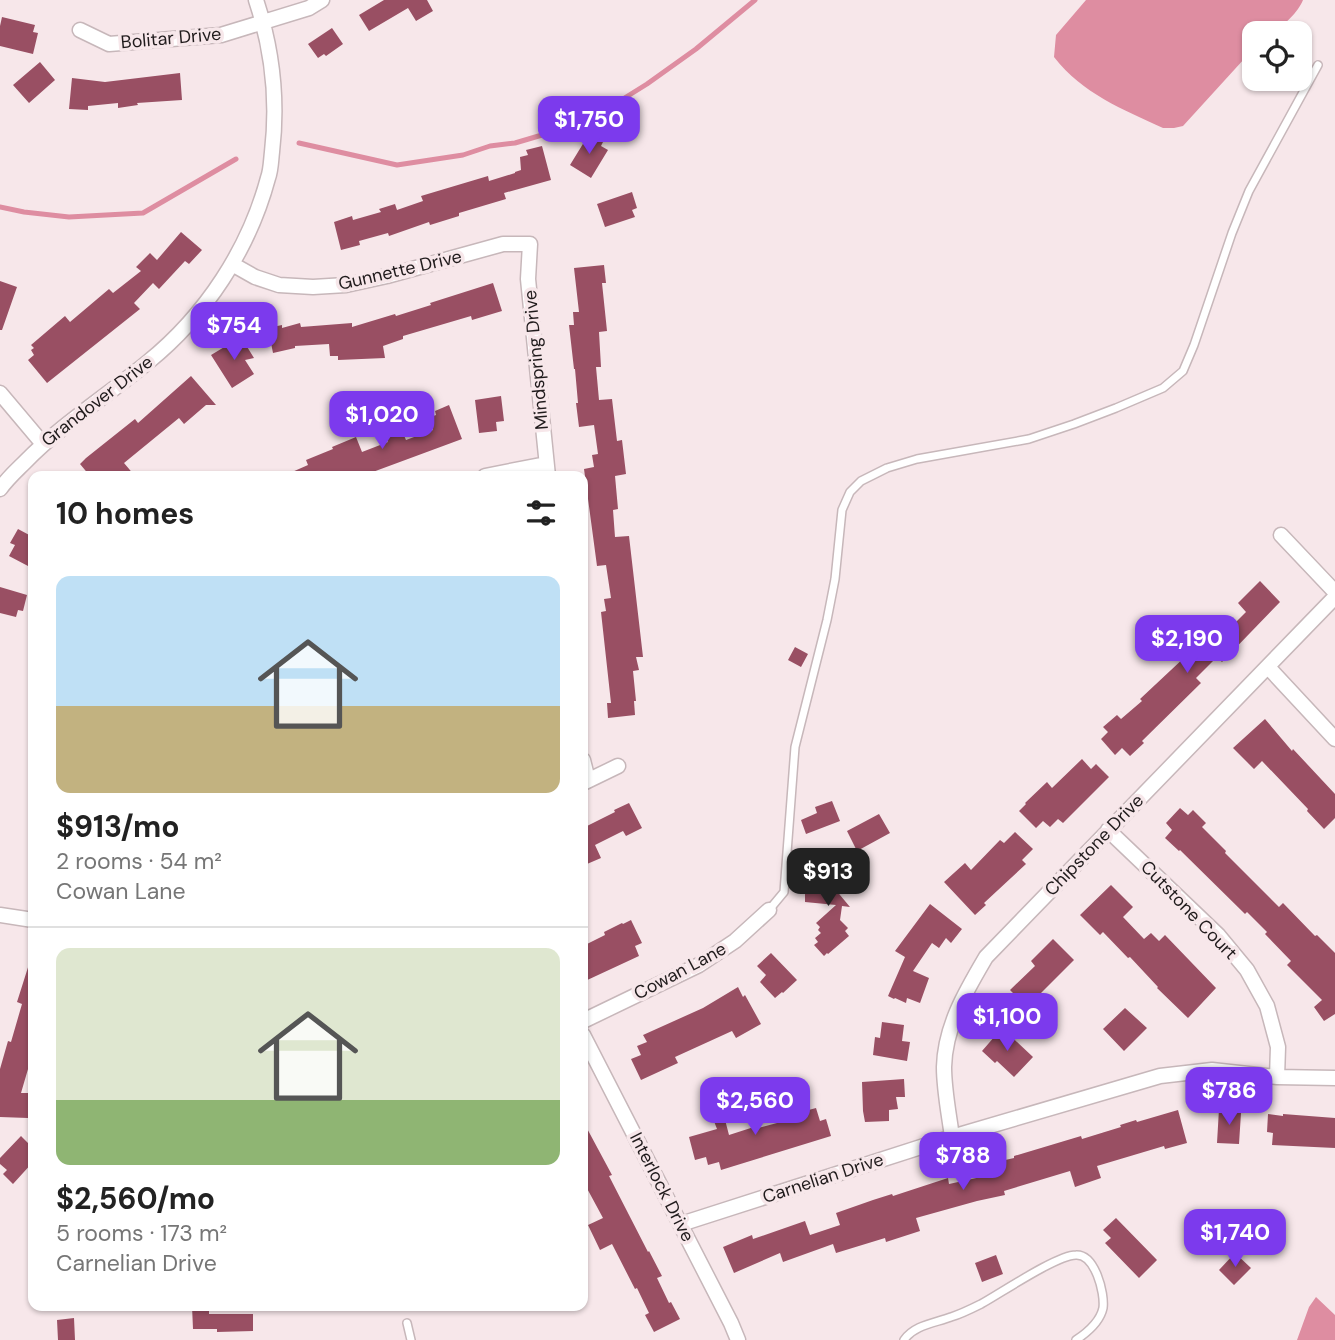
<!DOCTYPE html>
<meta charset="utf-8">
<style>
body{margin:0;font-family:"DM Sans",sans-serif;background:#f2f2f2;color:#222;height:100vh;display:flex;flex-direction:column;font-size:26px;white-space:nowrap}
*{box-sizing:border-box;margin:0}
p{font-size:23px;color:#767676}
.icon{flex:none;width:38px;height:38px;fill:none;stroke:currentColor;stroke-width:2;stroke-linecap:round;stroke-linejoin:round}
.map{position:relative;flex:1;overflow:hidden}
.drawer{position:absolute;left:28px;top:471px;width:560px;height:840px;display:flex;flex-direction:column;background:#fff;border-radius:14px;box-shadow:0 2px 5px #0004}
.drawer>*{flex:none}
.fabs{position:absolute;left:1242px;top:21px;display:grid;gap:14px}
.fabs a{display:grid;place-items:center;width:70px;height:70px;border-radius:14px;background:#fff;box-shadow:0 2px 5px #0004;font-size:35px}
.price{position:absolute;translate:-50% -60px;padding:0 16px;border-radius:14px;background:#7c3aed;color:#fff;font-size:23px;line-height:46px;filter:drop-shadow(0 2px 4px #0008)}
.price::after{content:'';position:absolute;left:50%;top:42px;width:21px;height:16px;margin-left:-10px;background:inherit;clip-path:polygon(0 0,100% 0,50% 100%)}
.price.selected{background:#222;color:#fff}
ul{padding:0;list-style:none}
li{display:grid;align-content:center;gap:14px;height:371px;padding:0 28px}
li+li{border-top:2px solid #e0e0e0}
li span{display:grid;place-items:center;height:217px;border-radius:14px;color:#555}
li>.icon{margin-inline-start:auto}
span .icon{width:126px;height:126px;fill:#fffc;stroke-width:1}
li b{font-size:30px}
h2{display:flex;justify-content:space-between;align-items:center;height:84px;padding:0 28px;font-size:30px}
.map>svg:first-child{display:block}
.water{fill:#de8da1}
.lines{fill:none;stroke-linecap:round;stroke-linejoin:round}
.stream{stroke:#de8da1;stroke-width:5}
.building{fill:#994f63}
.lane-casing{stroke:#c7b7ba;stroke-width:10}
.street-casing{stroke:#c7b7ba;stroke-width:17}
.lane{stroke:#fff;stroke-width:7}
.street{stroke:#fff;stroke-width:14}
.labels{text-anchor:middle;stroke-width:7;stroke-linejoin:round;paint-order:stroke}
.street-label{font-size:18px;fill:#201b1c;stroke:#f7e7ea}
</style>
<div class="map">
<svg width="1335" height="1340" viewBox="0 0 1335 1340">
<rect width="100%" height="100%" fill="#f7e7ea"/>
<path class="water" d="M 1086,0 L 1303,0 C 1299,11 1283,27 1272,32 C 1267,34 1260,33 1255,33 L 1255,47 L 1183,126 L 1174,128 L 1163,128 C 1122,109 1083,94 1054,57 L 1056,35 Z
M 1316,1297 L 1335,1315 L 1335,1340 L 1297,1340 L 1309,1307 Z"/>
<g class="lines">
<path class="stream" d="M 299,143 L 397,165 L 463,155 L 490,146 L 515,143 L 586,122 L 647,84 L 696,49 L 755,0
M 0,207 L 24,212 L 69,217 L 143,213 L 236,159"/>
</g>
<path class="building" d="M 384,0 L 427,0 L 433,11 L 416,21 L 408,8 L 369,31 L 359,15 Z
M 2,17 L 35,25 L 33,32 L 38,33 L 33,54 L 0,46 L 0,26 Z
M 332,28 L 343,44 L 326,56 L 324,54 L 318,58 L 308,44 Z
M 40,62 L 55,80 L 29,103 L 13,85 Z
M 180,73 L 182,100 L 137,103 L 138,105 L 118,108 L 118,103 L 88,106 L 88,110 L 69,109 L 72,78 L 105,82 Z
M 589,134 L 603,142 L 601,146 L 608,150 L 591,178 L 570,165 Z
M 542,146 L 551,180 L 504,193 L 506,199 L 459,213 L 459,216 L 430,225 L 429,222 L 389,236 L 388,233 L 359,241 L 360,245 L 341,250 L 334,222 L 352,216 L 353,220 L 381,212 L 379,209 L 395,204 L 397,210 L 423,201 L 421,196 L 488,176 L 489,181 L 515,173 L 515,172 L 521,170 L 520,157 L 528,155 L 526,150 Z
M 632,192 L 637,208 L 632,210 L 635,217 L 605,227 L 597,204 Z
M 181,232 L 202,250 L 189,264 L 185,261 L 159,289 L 153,283 L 134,303 L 140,309 L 47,383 L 28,360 L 34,355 L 31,350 L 34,348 L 31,345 L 65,316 L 70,322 L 109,289 L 113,293 L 141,271 L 136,267 L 150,253 L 157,260 Z
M 604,265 L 606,283 L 602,283 L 607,331 L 599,332 L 601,367 L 596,367 L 599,400 L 612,399 L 617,441 L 622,440 L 626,474 L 615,476 L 618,509 L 613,510 L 615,537 L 629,536 L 643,657 L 636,657 L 639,670 L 633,671 L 636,701 L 634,701 L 635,715 L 608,718 L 607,703 L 611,703 L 601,612 L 606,611 L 604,599 L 611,598 L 606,565 L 597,566 L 584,469 L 594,467 L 592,455 L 598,454 L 594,425 L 579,427 L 576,403 L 578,403 L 575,369 L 574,369 L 569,325 L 574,325 L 573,312 L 579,312 L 574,268 Z
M 0,281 L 17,287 L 2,330 L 0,330 Z
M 493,283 L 502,311 L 472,320 L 471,316 L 403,336 L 403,339 L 383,346 L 385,358 L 338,360 L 338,356 L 330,356 L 329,344 L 295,346 L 295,348 L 273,353 L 268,328 L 282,325 L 282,328 L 300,323 L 301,327 L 352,323 L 352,327 L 395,314 L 396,316 L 431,305 L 430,303 Z
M 241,337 L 254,358 L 245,360 L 254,374 L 232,388 L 211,355 Z
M 191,376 L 216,405 L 206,405 L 184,424 L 179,418 L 124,463 L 135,476 L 90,476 L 80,464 L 86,458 L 135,419 L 138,423 Z
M 501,396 L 504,421 L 496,422 L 497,431 L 479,433 L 475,400 Z
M 449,405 L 462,439 L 362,476 L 283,476 L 308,465 L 306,460 L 333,449 L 332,447 L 356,437 L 362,452 L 388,442 L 386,438 L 402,431 L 406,440 L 433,430 L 428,418 L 436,415 L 435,411 Z
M 18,529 L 33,537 L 33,555 L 28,566 L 9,556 L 15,545 L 10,543 Z
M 1260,581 L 1280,602 L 1222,662 L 1217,657 L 1196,678 L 1201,683 L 1142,741 L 1144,743 L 1130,756 L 1122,748 L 1115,755 L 1101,739 L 1108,732 L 1103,727 L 1117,715 L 1121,719 L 1142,701 L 1140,699 L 1202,641 L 1200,640 L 1218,623 L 1227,631 L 1246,612 L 1238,603 Z
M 0,587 L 27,595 L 23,611 L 18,610 L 16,617 L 0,613 Z
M 795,647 L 808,654 L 801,667 L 788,660 Z
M 1265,719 L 1292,751 L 1293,749 L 1335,794 L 1335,818 L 1324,829 L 1307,811 L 1308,809 L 1262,761 L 1254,769 L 1233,748 Z
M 1082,759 L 1091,769 L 1096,764 L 1109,777 L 1063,823 L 1058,819 L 1050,827 L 1043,821 L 1036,828 L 1019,811 L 1026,804 L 1025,803 L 1047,782 L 1052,788 Z
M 832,801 L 840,821 L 806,834 L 801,820 L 817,813 L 815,807 Z
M 629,803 L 642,828 L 626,836 L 623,831 L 595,845 L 601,858 L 587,864 L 583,857 L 583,821 L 585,827 L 615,812 L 614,810 Z
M 1180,808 L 1188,815 L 1193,810 L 1206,823 L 1202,827 L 1226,851 L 1225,853 L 1279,907 L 1283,903 L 1315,936 L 1317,935 L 1335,953 L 1335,1014 L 1324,1021 L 1314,1007 L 1322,1000 L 1287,965 L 1291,961 L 1265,934 L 1267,932 L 1247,912 L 1245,914 L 1180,850 L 1179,851 L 1165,838 L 1172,830 L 1166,823 Z
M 879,814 L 890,833 L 857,851 L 847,831 Z
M 1015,832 L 1033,849 L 1022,860 L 1026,864 L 984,903 L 986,905 L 975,915 L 944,882 L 965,863 L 971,870 L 1000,840 L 1004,843 Z
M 837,864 L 848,880 L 835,889 L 850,907 L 842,906 L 840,920 L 848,928 L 845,931 L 849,936 L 828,954 L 827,953 L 824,956 L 814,945 L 818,942 L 815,938 L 821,933 L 818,930 L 820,927 L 816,923 L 836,905 L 805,902 L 805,880 L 816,871 L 819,877 Z
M 1111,885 L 1133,907 L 1123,917 L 1144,939 L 1151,933 L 1159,941 L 1165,935 L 1216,988 L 1188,1018 L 1157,988 L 1158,987 L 1130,957 L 1128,958 L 1103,932 L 1100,935 L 1080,915 Z
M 930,904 L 962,929 L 951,943 L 946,938 L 939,948 L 932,943 L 913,971 L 929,978 L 920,1003 L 907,998 L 906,1003 L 895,998 L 894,999 L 888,996 L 905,957 L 895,951 Z
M 631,920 L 642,943 L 635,946 L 639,956 L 583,982 L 583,946 L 605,935 L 604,932 L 622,923 L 623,924 Z
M 1053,939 L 1074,960 L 1041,993 L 1047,999 L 1033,1013 L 1030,1010 L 1018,1021 L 1004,1006 L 1015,995 L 1010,990 L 1035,966 L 1031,961 Z
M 771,953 L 797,980 L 783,993 L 782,992 L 775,998 L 760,982 L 766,975 L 757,966 Z
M 30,961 L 33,962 L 33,1052 L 21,1093 L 30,1093 L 28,1118 L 0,1117 L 0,1069 L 8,1041 L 11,1042 L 22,1004 L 17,1002 Z
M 738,987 L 743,997 L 745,995 L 761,1024 L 736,1038 L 732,1031 L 675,1057 L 678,1063 L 641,1080 L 631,1059 L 641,1055 L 637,1046 L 647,1042 L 643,1035 L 703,1008 Z
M 1125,1008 L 1147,1028 L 1124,1051 L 1103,1029 Z
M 882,1022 L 904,1025 L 902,1041 L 910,1042 L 907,1061 L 873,1055 L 875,1037 L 880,1038 Z
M 1002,1028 L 1033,1057 L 1014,1077 L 997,1061 L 995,1063 L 982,1051 Z
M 904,1079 L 905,1097 L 896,1097 L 898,1109 L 889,1110 L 889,1121 L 865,1122 L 863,1111 L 862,1082 Z
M 718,1093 L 729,1135 L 757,1126 L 758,1128 L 792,1119 L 790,1115 L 816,1108 L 820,1121 L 826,1119 L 831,1136 L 721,1170 L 719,1162 L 708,1165 L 706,1157 L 695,1160 L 689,1137 L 717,1129 L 705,1098 Z
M 1219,1109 L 1232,1110 L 1232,1113 L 1241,1113 L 1239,1144 L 1217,1143 Z
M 1178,1110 L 1187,1143 L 1165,1149 L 1164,1146 L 1097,1166 L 1101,1178 L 1075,1187 L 1070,1171 L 1004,1191 L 1005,1195 L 977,1201 L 916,1218 L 920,1231 L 886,1242 L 885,1238 L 836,1253 L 833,1244 L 783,1262 L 780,1253 L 734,1273 L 723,1247 L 752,1235 L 753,1239 L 805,1221 L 810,1235 L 840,1225 L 836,1213 L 873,1200 L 892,1194 L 893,1196 L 948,1178 L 949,1184 L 981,1177 L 979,1166 L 1014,1158 L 1014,1156 L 1081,1136 L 1082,1139 L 1121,1127 L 1120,1125 L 1136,1120 L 1137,1122 Z
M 1268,1114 L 1283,1116 L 1283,1114 L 1335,1118 L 1335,1148 L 1272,1145 L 1273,1133 L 1267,1132 Z
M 583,1121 L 612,1175 L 609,1176 L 648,1252 L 649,1251 L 662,1276 L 657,1278 L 669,1303 L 671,1302 L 680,1319 L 654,1332 L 645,1315 L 649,1313 L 637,1288 L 635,1289 L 612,1244 L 600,1250 L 588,1225 L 603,1218 L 583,1181 Z
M 21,1136 L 33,1148 L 33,1162 L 13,1184 L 3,1174 L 7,1170 L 0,1164 L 0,1158 Z
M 1116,1218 L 1157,1260 L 1139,1278 L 1105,1243 L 1111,1238 L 1103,1230 Z
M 1235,1253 L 1251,1268 L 1234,1285 L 1219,1270 Z
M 996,1255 L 1003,1274 L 982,1282 L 975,1263 Z
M 192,1306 L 209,1306 L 209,1314 L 253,1314 L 253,1331 L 217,1332 L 217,1329 L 193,1329 Z
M 74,1318 L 75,1340 L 58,1340 L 57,1320 Z"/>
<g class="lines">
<g class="lane-casing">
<path id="lane" d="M 769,910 L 784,892 L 795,747 L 827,620 L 835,579 L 842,510 L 850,492 L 861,481 L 887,468 L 917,459 L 1029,439 L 1074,424 L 1116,408 L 1163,388 L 1183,371 L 1194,345 L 1232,233 L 1249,191 L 1318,65
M 407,1323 L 411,1340
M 904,1340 C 914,1325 935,1323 951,1317 C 961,1314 971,1309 981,1304 C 1001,1293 1057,1255 1076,1255 C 1095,1254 1105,1293 1103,1308 C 1100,1322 1088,1332 1076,1340"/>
</g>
<g class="street-casing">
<path id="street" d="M 80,30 L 109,44 L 221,35 L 309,8 L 322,0
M 232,264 L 255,277 L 279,285 L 313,287 L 346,285 L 387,276 L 503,244 L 530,244 L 528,279 L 548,476
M 0,393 L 43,444
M 485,476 L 546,464
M 0,489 C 7,479 16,471 25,462 C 62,424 108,395 148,362 C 206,315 249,249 268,178 C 271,170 271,160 272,152 C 278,101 272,48 256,0
M 1281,535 L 1335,592
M 1268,667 L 1335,739
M 583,760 L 588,780
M 583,783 L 618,766
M 1108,830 L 1218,935 L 1247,970 L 1267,1006 L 1278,1047 L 1277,1077
M 0,915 L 33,920
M 583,1021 L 699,965 L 735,941 L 769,910
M 583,1035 L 731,1323 L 738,1340
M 952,1137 C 949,1114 944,1090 944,1067 C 945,1026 966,991 986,957 L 1335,597
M 681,1224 L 952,1137 L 1160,1076 L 1212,1070 L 1277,1077 L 1335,1078"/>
</g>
<use href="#lane" class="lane"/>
<use href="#street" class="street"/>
</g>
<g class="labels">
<g class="street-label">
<text transform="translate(171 38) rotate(-5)" y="6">Bolitar Drive</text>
<text transform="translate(400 270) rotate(-13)" y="6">Gunnette Drive</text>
<text transform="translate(536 360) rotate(-95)" y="6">Mindspring Drive</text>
<text transform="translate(97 401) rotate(-38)" y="6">Grandover Drive</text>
<text transform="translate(1094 845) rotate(-46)" y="6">Chipstone Drive</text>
<text transform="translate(1189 910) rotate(46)" y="6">Cutstone Court</text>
<text transform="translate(680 971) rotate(-28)" y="6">Cowan Lane</text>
<text transform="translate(823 1178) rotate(-18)" y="6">Carnelian Drive</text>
<text transform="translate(662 1187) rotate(63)" y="6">Interlock Drive</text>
</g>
</g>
</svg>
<div class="fabs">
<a><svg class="icon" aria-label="locate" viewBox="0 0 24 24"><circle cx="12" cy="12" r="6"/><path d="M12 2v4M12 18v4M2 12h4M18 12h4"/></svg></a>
</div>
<b class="price" style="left:589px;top:156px">$1,750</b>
<b class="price" style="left:234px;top:362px">$754</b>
<b class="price" style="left:382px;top:451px">$1,020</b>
<b class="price" style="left:1187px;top:675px">$2,190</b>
<b class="price selected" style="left:828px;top:908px">$913</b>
<b class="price" style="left:1007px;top:1053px">$1,100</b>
<b class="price" style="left:1229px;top:1127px">$786</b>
<b class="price" style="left:755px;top:1137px">$2,560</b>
<b class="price" style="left:963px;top:1192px">$788</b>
<b class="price" style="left:1235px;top:1269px">$1,740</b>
<section class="drawer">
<h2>10 homes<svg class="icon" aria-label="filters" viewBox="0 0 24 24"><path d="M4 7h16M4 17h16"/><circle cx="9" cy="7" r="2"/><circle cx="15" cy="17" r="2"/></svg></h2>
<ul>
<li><span style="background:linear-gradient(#bfe0f5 60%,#c2b280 0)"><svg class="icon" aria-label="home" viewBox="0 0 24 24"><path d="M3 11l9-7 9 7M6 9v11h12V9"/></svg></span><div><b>$913/mo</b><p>2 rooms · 54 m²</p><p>Cowan Lane</p></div></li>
<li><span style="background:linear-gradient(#dfe7d0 70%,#8fb573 0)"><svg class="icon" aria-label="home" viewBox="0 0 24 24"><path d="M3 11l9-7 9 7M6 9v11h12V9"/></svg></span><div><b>$2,560/mo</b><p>5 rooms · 173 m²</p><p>Carnelian Drive</p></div></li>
</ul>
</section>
</div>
